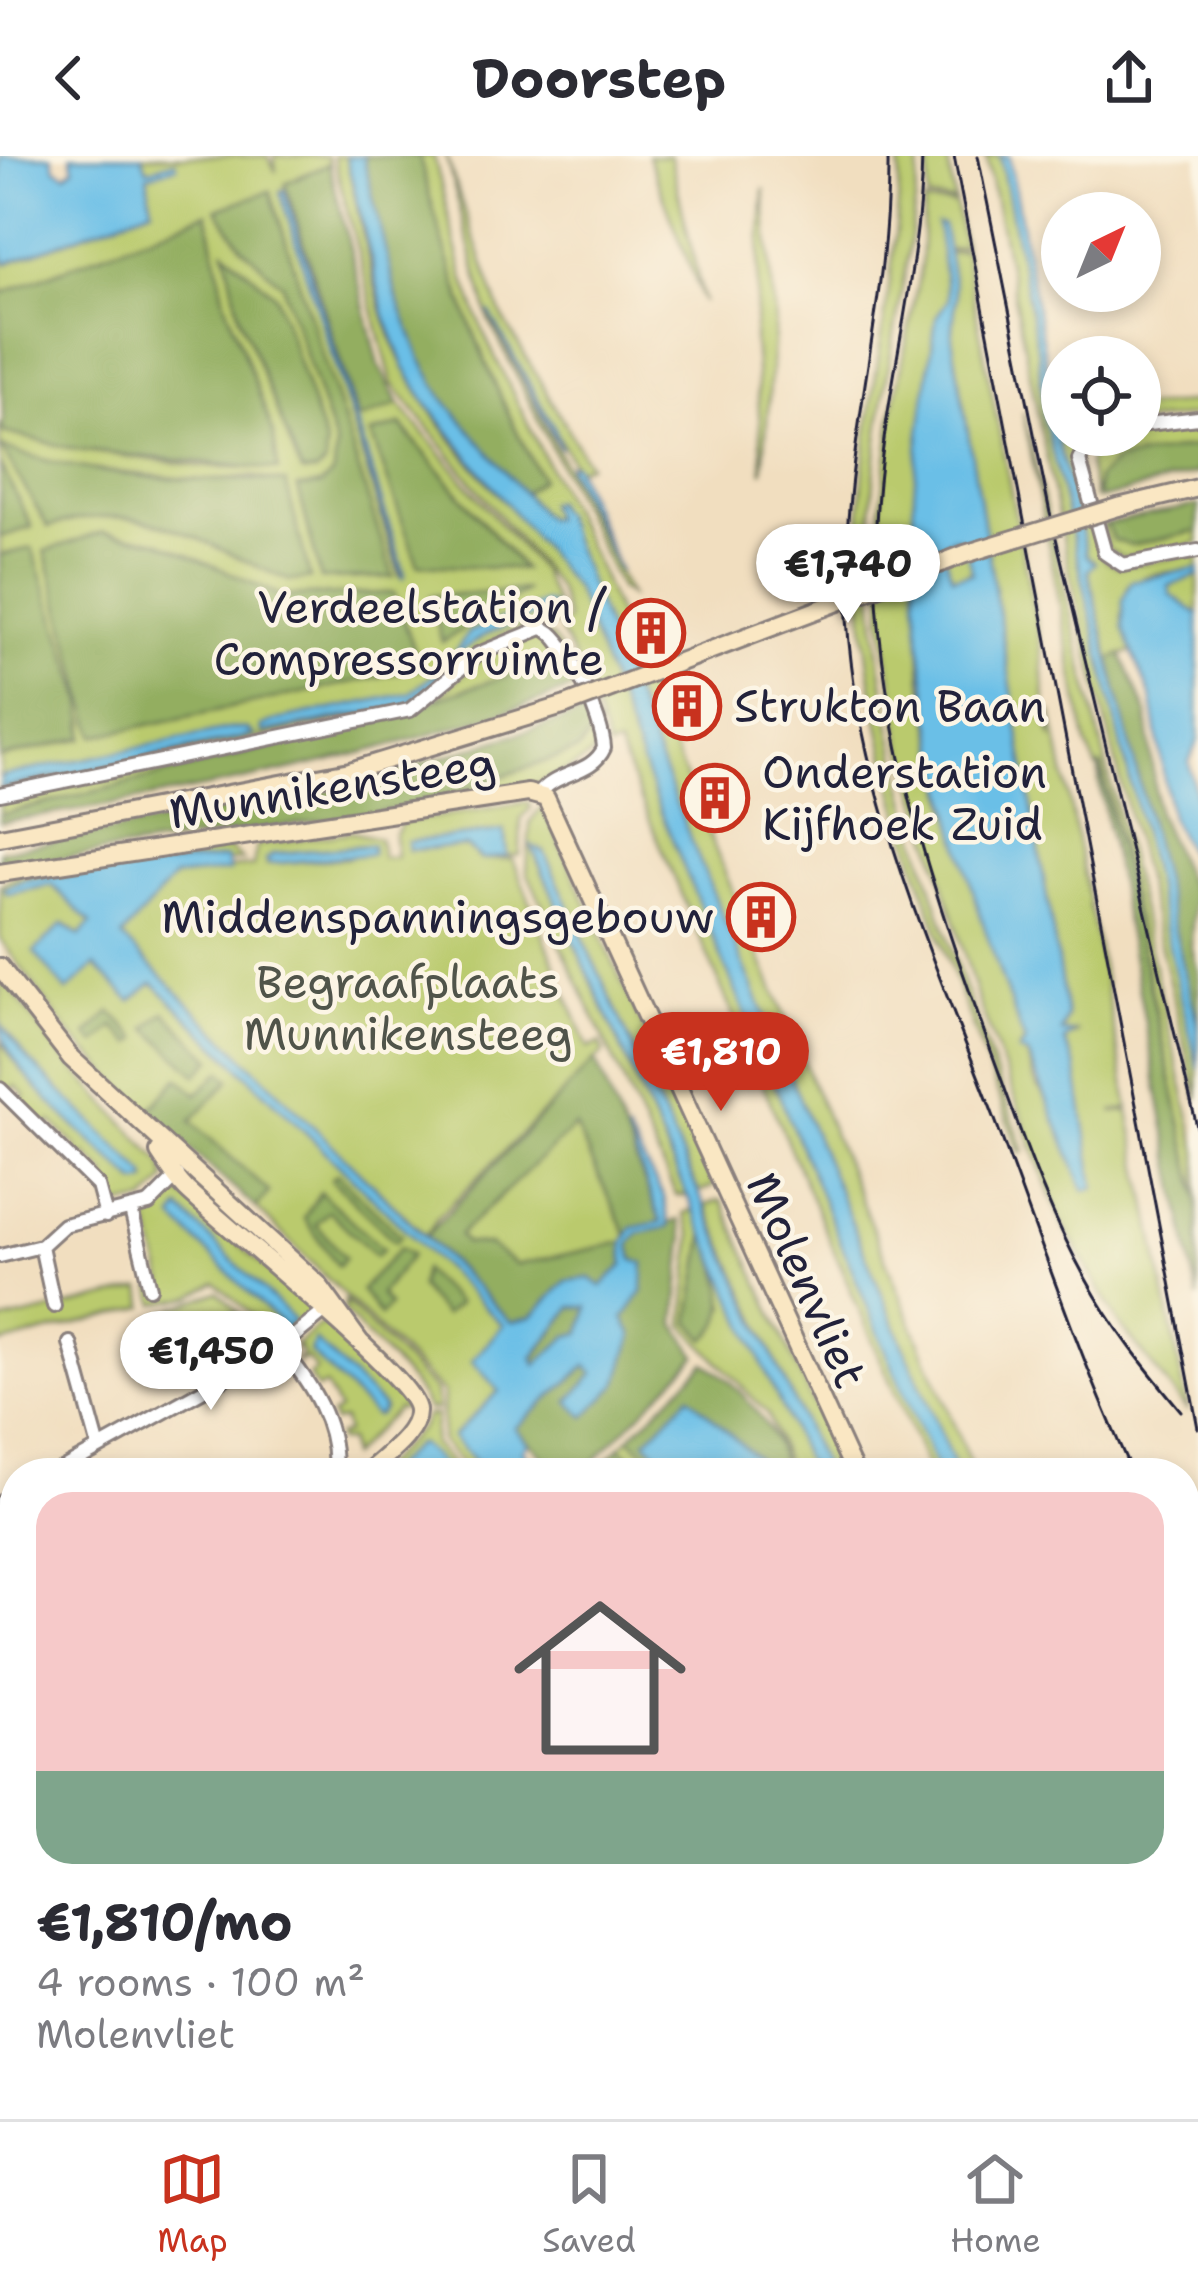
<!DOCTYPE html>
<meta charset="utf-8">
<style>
body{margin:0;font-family:"Shantell Sans",sans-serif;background:#f7f7f7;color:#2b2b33;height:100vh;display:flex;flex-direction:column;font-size:45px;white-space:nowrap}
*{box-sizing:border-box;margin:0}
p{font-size:39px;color:#7c7c81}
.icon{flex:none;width:66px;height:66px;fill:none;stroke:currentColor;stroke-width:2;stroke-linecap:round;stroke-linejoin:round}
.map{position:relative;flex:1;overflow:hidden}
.drawer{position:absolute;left:0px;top:1302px;width:1200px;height:663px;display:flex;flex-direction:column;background:#fff;border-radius:48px 48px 0 0;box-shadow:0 6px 18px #0003}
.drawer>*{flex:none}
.needle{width:78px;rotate:43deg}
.controls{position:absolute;left:1041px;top:36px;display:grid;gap:24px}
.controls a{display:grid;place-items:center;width:120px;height:120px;border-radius:50%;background:#fff;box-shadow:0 6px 18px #0003;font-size:60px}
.price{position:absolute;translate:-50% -102px;padding:0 27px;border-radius:42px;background:#fff;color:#222;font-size:39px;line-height:78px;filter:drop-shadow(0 3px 6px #0008)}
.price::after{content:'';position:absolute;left:50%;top:72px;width:36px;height:27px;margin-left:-18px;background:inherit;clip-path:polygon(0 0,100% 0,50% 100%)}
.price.on{background:#c8321e;color:#fff}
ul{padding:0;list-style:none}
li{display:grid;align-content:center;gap:24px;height:636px;padding:0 36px}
li span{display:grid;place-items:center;height:372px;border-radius:36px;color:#555}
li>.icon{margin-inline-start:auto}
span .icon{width:216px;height:216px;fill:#fffc;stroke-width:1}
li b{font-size:51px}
header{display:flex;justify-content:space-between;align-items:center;height:156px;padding:0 36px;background:#fff;font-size:54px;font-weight:700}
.dock{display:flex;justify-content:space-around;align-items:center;height:168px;border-top:3px solid #e1e1e2;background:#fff;font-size:33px;color:#7c7c81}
.dock a{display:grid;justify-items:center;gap:6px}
.dock .on{color:#c8321e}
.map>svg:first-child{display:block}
.green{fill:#baca6d;stroke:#6e7654;stroke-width:3;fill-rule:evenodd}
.forest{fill:#93ae60;stroke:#5a684e;stroke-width:3}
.water{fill:#6abfe7;stroke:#467091;stroke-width:3;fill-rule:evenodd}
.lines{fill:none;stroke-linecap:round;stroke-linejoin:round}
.street-casing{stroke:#8a807d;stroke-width:18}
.secondary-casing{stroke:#8a807d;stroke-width:22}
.street{stroke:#fff;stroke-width:12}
.secondary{stroke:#fae7c3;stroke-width:16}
.rail{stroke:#22223b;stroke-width:3}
.secondary-bridge-casing{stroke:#8a807d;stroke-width:22;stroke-linecap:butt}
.secondary-bridge{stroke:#fae7c3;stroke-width:16}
.labels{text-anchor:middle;stroke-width:9;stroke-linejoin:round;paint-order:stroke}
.poi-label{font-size:45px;fill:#22223b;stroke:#fcf5e5;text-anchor:end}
.street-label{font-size:45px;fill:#22223b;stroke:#fcf5e5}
.park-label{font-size:45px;fill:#50544a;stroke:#fcf5e5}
</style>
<header><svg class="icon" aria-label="back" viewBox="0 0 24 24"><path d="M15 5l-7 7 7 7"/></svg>Doorstep<svg class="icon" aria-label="share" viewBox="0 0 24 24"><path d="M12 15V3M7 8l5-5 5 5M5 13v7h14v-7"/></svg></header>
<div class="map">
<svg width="1198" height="1963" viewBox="0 0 1198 1963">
<rect width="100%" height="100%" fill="#fcf5e5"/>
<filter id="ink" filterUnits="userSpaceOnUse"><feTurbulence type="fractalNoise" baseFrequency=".00833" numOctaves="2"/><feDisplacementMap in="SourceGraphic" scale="24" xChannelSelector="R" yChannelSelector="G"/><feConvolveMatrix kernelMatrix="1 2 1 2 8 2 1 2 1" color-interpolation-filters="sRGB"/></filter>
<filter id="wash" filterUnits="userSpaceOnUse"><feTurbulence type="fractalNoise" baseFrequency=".004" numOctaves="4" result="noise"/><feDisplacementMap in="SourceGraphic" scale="48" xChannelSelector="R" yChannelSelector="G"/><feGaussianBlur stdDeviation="2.7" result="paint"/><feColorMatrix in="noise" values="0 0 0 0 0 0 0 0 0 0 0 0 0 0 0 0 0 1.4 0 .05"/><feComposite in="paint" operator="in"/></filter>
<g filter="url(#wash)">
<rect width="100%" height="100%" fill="#f1debf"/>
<path class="green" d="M 142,0 L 268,0 L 276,16 L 274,0 L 327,0 L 329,8 L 285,27 L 358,262 L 399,248 L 541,415 L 560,458 L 554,470 C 520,463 481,489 457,511 L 449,509 L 442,527 L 409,551 L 0,636 L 253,579 L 247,573 L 229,573 L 0,621 L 0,602 L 84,582 L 85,563 L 32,393 L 0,399 L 0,381 L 32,371 L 0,308 L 0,267 L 4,276 L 77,294 L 199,310 L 278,313 L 273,276 L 225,146 L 207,57 L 0,138 L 0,88 L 6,108 L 152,52 L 147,20 L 177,9 L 147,14 ZM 281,34 L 284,34 L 403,421 L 399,420 ZM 270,36 L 393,421 L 321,422 L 298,332 L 321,329 L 334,316 L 336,291 L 282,128 L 242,91 L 217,53 ZM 226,95 L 276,140 L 326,290 L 325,308 L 316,316 L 302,316 L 297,305 L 240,161 ZM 401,269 L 522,411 L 522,412 L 418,408 L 371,278 ZM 2,292 L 55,310 L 207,325 L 251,320 L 285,327 L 310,421 L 290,425 C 200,389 151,340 48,370 ZM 103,376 L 158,385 L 282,440 L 394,437 L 421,512 L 95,579 L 46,395 ZM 523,434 L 442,485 L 431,440 ZM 545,446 L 555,451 L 486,478 L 451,502 L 469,476 ZM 439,515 L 438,525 L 406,549 L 263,577 L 261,571 L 278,564 L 410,537 Z
M 333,0 L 346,0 C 363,70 372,150 406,214 C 445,289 515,352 567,418 L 582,447 L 658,649 L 939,1317 L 929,1317 L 618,590 L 608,593 L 588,528 L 560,475 L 567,463 L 557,431 L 392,227 Z
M 419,0 L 434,0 L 463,119 L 485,180 L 599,413 L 974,1317 L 957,1317 L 690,682 L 563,361 L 553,345 L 548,348 L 552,362 L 545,362 L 524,337 L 541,322 C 483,214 449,119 419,0 Z
M 446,0 L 501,158 L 588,308 L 576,313 L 489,157 L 629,439 L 620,433 L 489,164 Z
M 648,0 L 670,0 L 704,147 Z
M 900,0 L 919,0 L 919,10 C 909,128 875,244 872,362 C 866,584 950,790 1024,995 L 1020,997 C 946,795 858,600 860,381 C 861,253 899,129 900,0 Z
M 929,0 L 947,0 L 955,45 L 928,43 Z
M 986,0 L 1000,0 L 1039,201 L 1044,260 L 1198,913 L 1198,944 L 1069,413 Z
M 764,32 L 775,164 L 763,317 L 754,181 Z
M 924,47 L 955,48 L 964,90 L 948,94 L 943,70 L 938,69 L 948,144 L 913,367 L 922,526 L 948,648 L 1025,886 L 1019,893 L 1027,899 L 1035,926 L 1050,948 L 1076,911 L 1063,884 L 1079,876 L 1062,877 L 1067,860 L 952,182 L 956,141 L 948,97 L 964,94 L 1040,485 C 1043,505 1045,572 1052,581 L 1052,555 L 1129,952 L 1112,956 L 1129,955 L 1188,1255 L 1118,1166 L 1060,1063 L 978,844 L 902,588 L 882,463 L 881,350 L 892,260 L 921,109 Z
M 1198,245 L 1198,259 L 1140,267 L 1140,252 Z
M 1023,256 L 1198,996 L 1198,1043 L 1102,610 L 1097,612 L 1087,590 Z
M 1062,259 L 1062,279 L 1089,279 L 1077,304 L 1093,378 L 1105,404 L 1119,411 L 1198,398 L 1198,412 L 1149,419 L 1128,429 L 1122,461 L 1132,495 L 1110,504 L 1088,415 L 1094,405 L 1087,400 L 1053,267 Z
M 1198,265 L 1198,290 L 1116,305 L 1097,322 L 1095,344 L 1088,309 L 1095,285 Z
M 1106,368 L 1113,384 L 1132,389 L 1198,375 L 1198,387 L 1123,401 L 1108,392 L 1101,370 Z
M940 402a18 18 0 1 1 36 0a18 18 0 1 1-36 0Z
M 1198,419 L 1198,458 L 1171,439 L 1169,430 Z
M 542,477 L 552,481 L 567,502 L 434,544 L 488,496 Z
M 597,572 L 593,598 C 543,637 474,642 414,651 L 578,594 Z
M 338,575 L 0,659 L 0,645 Z
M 528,646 L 531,652 L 521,662 L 520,699 L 507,700 L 504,675 L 408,686 L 408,694 L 466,690 L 480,703 L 513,703 L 588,892 L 600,887 L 604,896 L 437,1062 L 426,1080 L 114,779 L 170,716 L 253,710 L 257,689 L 352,676 L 379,682 L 382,701 L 396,701 L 394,679 L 403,666 ZM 371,689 L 347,702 L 267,708 L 273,698 Z
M 543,650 L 714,1030 L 699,1036 L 544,696 L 531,690 L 687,1040 L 676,1039 L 527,716 L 530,665 Z
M 228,692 L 242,704 L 26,724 L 12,728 L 7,738 L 52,729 L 92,767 L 81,780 L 66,769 L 66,834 L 95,810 L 152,826 L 503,1169 L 499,1235 L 453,1281 L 486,1317 L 471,1317 L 441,1286 L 443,1237 L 256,1052 L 259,1049 L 189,966 L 229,924 L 197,938 L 178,922 L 148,956 L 70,879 L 0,783 L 0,729 L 14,721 Z
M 0,819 L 61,899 L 162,1007 L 166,1024 L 145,1046 L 113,1050 L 101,1026 L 107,1019 L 86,998 L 80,1003 L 74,997 L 78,992 L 51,966 L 46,969 L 20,946 L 25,940 L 15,930 L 9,935 L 0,927 L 0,885 L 22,915 L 137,1027 L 147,1024 L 26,901 L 0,867 Z
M 576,969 L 627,1079 L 624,1086 L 516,1109 L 489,1089 L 465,1087 L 458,1079 Z
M 171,1037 L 179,1037 L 312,1152 L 310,1160 L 280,1184 L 216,1127 L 191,1141 L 156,1148 L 152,1131 L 164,1127 L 147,1059 Z
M 720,1044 L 724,1049 L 844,1317 L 826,1317 L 706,1049 Z
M 694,1053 L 705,1077 L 690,1166 L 726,1151 L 712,1093 L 811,1317 L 790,1317 L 767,1257 L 684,1169 L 692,1080 L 684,1057 Z
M 142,1133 L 145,1151 L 0,1188 L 0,1166 Z
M 218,1136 L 271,1188 L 270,1189 L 246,1196 L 234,1156 L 166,1173 L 162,1157 Z
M 345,1145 L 435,1235 L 438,1253 L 427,1253 C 418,1224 364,1182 344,1154 Z
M 332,1167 L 402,1236 L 407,1252 L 397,1253 L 350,1300 L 348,1285 L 338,1285 L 337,1280 L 346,1277 L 343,1264 L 334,1266 L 331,1260 L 339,1254 L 325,1229 L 317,1233 L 309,1220 L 316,1214 L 308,1203 L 297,1205 L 303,1199 L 296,1190 L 319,1169 ZM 315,1185 L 383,1251 L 384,1253 L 375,1260 L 310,1196 Z
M 427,1259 L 436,1259 L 433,1288 L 460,1317 L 450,1317 L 416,1288 L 386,1317 L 375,1317 L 421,1271 Z
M 629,1282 L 667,1317 L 647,1317 L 620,1291 Z
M 377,1950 L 446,1950 L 451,1951 L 447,1963 L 373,1963 Z"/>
<path class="forest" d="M 363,0 L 419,0 C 449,119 483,215 541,323 L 524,337 C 494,302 459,268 435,229 C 393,161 382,77 363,0 Z
M 329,8 L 379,209 L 399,248 L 363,262 L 358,262 L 285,27 Z
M 270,35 L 393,421 L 321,423 L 298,331 L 321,329 L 334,316 L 336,291 L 282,128 L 242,91 L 217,53 Z
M 207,57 L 225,146 L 273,276 L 278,314 L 77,294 L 3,276 L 0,138 Z
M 225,95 L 276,140 L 326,290 L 325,308 L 316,316 L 302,316 L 297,305 L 240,161 Z
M 400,269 L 523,413 L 418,409 L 371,278 Z
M 1198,290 L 1198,317 L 1099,343 L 1097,322 L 1116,305 Z
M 1,291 C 65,313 135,322 203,324 C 232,325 256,321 286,327 L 310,422 L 291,425 C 201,390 151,339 48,371 Z
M 0,308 L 32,371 L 0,381 Z
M 1198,349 L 1198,375 L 1132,389 L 1113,384 L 1106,368 Z
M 103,376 L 158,385 L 282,440 L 394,437 L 421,512 L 95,580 L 45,395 Z
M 32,392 L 83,545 L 84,581 L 0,602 L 0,399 Z
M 527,434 L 442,486 L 430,440 Z
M 1121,498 L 1147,558 L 1157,657 L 1194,740 L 1191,788 L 1198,818 L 1198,871 L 1110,504 Z
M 558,502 L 567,502 L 580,530 C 393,599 196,637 0,666 L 0,659 L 410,557 L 434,544 Z
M 591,555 L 597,572 L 578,594 L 414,651 L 0,711 L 0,695 L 340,633 Z
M 1099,608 L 1198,1043 L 1198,1143 L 1099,626 Z
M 111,856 L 138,883 L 132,888 L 114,871 L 96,888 L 87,879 Z
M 165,856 L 212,903 L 197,919 L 147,872 Z
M 595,904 L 661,1066 L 632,1072 L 627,1079 L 575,970 L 459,1079 L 465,1087 L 489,1089 L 516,1109 L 624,1086 L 624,1109 L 601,1131 L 590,1122 L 566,1125 L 532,1161 L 511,1166 L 426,1080 Z
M 221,915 L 230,924 L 191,965 L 269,1036 L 256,1052 L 148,956 L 179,922 L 197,938 Z
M 337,1018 L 401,1080 L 395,1086 L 331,1023 Z
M 320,1036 L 383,1093 L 376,1100 L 329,1055 L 316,1068 L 345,1102 L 338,1110 L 304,1062 Z
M 679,1064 L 684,1083 L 676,1168 L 697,1200 L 582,1317 L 559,1317 L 515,1272 L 586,1210 L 595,1216 L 585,1261 L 627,1154 L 643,1135 L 630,1088 L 638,1077 Z
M 705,1077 C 719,1109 739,1158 706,1183 L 690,1166 Z
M 400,1092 L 412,1099 L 380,1138 L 389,1149 L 380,1160 L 361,1134 Z
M 423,1114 L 458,1148 L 444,1160 L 419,1131 Z
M 588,1150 L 581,1177 L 568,1180 L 541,1209 L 532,1205 L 572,1151 Z
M 705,1207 C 733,1222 787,1283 782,1317 L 773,1317 L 690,1241 L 646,1285 L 679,1317 L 667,1317 L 629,1282 Z
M 620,1291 L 647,1317 L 594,1317 Z"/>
<path class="water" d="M 0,0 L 52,0 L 55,12 L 66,18 L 74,12 L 71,0 L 142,0 L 147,14 L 175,5 L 177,10 L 147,20 L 152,52 L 5,108 L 0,88 Z
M 346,0 L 363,0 L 396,139 L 421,203 L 443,242 L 545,362 L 552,362 L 548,347 L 553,345 L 563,361 L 690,682 L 957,1317 L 939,1317 L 917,1269 L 658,649 L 576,434 L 427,248 L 405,212 L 385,160 Z
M 1000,0 L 1009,0 L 1054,249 L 1062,255 L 1053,267 L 1087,400 L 1095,407 L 1088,415 L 1198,871 L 1198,913 L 1044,260 L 1039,201 Z
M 284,34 L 405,419 L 403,422 L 280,37 Z
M 937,68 L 943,69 L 956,141 L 952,182 L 1067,860 L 1062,876 L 1074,877 L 1064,885 L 1076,911 L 1095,1032 L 1085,1035 L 1028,899 L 1019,896 L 1025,886 C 962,721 914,548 913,370 C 913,301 928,229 936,161 L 948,144 ZM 953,381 L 964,384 L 972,417 L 952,421 L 941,389 Z
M 489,155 L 556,275 L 561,293 Z
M 569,308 L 574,308 L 620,416 L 568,312 Z
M 1198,412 L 1198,419 L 1169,430 L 1171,439 L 1198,458 L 1198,583 L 1189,606 L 1198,651 L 1198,715 L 1170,661 L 1152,544 L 1123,472 L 1123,443 L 1131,425 Z
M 545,446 L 555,451 L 486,478 L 451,502 L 469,476 Z
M 439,516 L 438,525 L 406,549 L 262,577 L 261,571 L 278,564 L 410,537 Z
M 229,573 L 247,573 L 254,579 L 0,632 L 2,620 Z
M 504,675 L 507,700 L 482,704 L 466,690 L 408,694 L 407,686 Z
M 372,689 L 372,698 L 269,708 L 266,704 L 273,698 Z
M 531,689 L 544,696 L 826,1317 L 811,1317 Z
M 226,702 L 230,715 L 174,721 L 122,781 L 511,1166 L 532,1161 L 566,1125 L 590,1122 L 601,1130 L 624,1109 L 624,1086 L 632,1072 L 661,1066 L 627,976 L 664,1041 L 669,1071 L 638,1077 L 630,1088 L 634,1104 L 644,1107 L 643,1135 L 624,1162 L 633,1180 L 618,1227 L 585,1261 L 569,1246 L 594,1217 L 586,1210 L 515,1272 L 528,1287 L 523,1294 L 531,1305 L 518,1317 L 486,1317 L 452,1281 L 499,1235 L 472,1205 L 503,1169 L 153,827 L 131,845 L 95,810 L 67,835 L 34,796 L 63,768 L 80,780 L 91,767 L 52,729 L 7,738 L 4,732 L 26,724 ZM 572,1151 L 588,1151 L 581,1177 L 568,1180 L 536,1209 L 533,1201 Z
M 0,867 L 26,901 L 146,1019 L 146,1026 L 137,1027 C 103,994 0,913 0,867 Z
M 180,1053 L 289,1159 L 294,1165 L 285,1172 L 174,1063 Z
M 315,1184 L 383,1251 L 380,1258 L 375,1260 L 310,1196 Z
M 689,1240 L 773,1317 L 726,1317 L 704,1297 L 679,1317 L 646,1285 Z
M 416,1288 L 420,1288 L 450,1317 L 386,1317 Z
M 1185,1857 L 1198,1887 L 1198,1931 L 1185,1899 Z"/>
</g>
<g filter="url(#ink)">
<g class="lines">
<g class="street-casing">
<path id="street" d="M 1140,269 L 1198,262
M 1092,279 L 1079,304 L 1105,397 L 1123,409 L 1198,395
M 0,638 L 410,554 L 478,498 L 542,472 C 567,478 603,566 604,592 C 592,619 556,615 539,638
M 0,933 L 98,1030 L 106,1060
M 131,1054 L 150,1132
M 41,1090 L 54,1150
M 0,1100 L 41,1090 L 64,1069 L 149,1048 L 178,1019
M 70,1187 L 99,1292
M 281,1191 C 310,1226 339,1269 334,1317
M 54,1317 L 281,1191 L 330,1151
M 0,1347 L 15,1339
M 0,1522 L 15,1537
M 0,1732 L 15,1716
M 0,1884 L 15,1868
M 85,1950 L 130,1963
M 269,1950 L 268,1955 L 291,1963
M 477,1950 L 518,1963
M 748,1950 L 757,1963
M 856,1950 L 865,1963
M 0,1953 L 0,1957
M 184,1963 L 189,1950
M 553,1963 L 557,1950
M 786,1963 L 806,1950"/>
</g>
<g class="secondary-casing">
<path id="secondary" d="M 1118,351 L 1198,332
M 0,681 L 350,615 L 566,549
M 0,717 L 528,637 L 546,642 L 855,1317
M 0,811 L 71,902 L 318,1128 L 360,1186
M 159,996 C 167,1008 175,1022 186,1033 C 221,1068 415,1221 417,1254 C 419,1278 382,1302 367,1317
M 0,1623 L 15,1611
M 0,1654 L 15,1668
M 712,1950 L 721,1963
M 1086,1950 L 1090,1963"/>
</g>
<use href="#street" class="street"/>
<use href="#secondary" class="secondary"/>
<path class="rail" d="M 888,0 C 890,149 842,290 846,441 C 852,624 930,793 994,961 C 1039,1080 1079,1201 1132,1316
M 922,0 C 920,125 881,244 876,369 C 869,556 934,740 998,914 C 1024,985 1049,1057 1086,1123 C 1112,1171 1146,1213 1181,1255
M 954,0 L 1198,1272
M 978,0 L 1050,357 L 1198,975"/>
<g class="secondary-bridge-casing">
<path id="secondary-bridge" d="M 566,549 L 965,398 L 1118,351"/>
</g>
<use href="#secondary-bridge" class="secondary-bridge"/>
</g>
</g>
<defs>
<g id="building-ring" transform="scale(3.45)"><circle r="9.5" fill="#fcf5e5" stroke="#c8321e" stroke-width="1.5"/><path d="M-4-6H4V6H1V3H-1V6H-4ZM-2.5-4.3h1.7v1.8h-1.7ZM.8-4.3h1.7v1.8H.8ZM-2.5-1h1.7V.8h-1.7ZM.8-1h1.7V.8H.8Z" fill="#c8321e"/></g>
</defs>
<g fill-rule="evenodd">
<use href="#building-ring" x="651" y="477"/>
<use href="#building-ring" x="687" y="550"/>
<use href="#building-ring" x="715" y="642"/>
<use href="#building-ring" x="761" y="761"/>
</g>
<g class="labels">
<g class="poi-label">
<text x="604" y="467">Verdeelstation /<tspan x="604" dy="52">Compressorruimte</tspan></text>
<text x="734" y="566" text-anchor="start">Strukton Baan</text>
<text x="762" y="632" text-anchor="start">Onderstation<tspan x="762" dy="52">Kijfhoek Zuid</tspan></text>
<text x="714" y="777">Middenspanningsgebouw</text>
</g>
<g class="street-label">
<text transform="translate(332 631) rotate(-9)" y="16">Munnikensteeg</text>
<text transform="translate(807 1124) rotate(66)" y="16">Molenvliet</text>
</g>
<g class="park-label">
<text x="408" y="842">Begraafplaats<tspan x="408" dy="52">Munnikensteeg</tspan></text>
</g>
</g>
</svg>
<div class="controls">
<a><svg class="needle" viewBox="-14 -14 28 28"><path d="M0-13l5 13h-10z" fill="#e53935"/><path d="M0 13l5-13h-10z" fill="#7c7c81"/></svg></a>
<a><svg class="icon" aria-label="locate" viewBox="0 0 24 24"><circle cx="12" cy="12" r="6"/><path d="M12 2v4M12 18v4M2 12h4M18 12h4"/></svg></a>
</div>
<b class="price" style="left:848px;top:470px">€1,740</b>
<b class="price on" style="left:721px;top:958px">€1,810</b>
<b class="price" style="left:211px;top:1257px">€1,450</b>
<section class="drawer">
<ul>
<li><span style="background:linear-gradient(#f6c9c9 75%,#7fa58c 0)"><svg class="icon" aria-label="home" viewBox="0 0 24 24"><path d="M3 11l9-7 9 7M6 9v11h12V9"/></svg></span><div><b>€1,810/mo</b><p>4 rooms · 100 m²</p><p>Molenvliet</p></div></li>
</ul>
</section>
</div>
<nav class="dock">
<a class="on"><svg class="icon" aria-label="map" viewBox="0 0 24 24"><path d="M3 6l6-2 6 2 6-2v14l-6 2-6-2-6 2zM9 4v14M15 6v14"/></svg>Map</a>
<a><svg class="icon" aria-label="saved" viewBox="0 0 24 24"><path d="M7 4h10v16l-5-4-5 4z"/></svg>Saved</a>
<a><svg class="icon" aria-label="home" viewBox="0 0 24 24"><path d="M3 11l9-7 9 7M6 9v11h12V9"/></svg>Home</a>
</nav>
